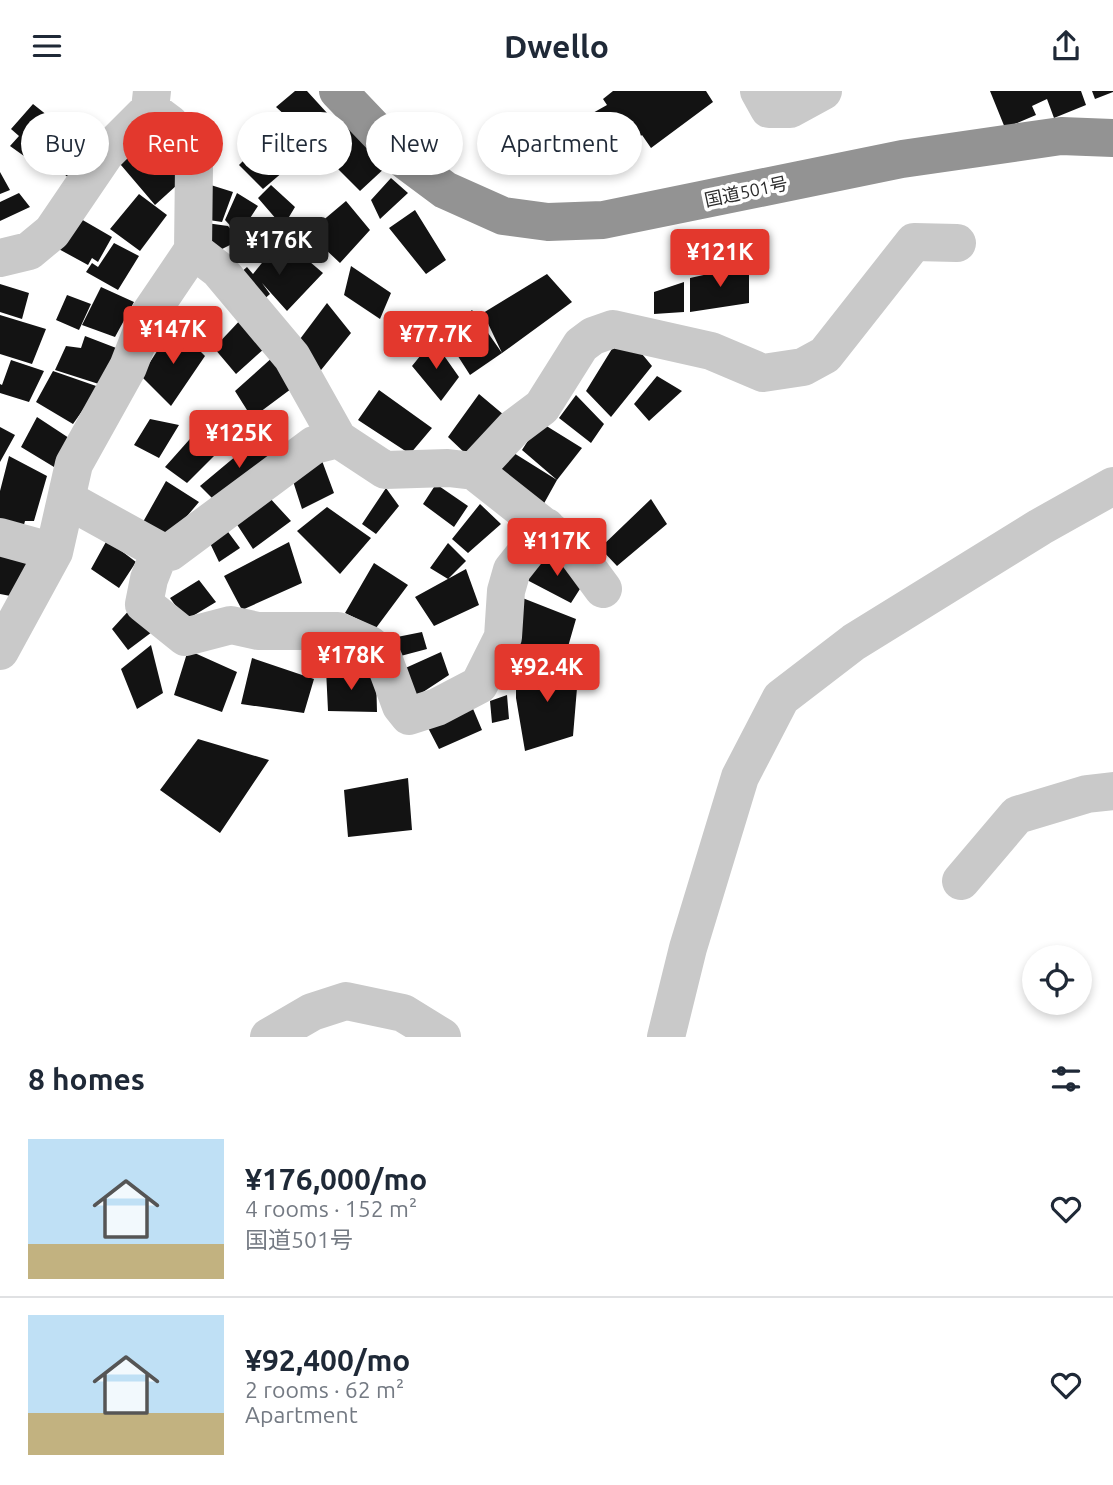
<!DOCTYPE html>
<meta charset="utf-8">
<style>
body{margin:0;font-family:Ubuntu,"Noto Sans JP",sans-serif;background:#f2f2f3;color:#1f2937;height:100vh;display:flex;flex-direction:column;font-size:26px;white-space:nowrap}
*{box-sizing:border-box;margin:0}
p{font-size:23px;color:#747a83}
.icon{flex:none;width:38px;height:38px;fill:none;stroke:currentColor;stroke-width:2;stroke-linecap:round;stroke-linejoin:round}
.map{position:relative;height:946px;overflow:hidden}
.side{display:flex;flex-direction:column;background:#fff;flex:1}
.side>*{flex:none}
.hud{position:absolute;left:21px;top:21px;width:700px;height:63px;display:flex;gap:14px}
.fabs{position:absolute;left:1022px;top:854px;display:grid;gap:14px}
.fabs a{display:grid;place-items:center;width:70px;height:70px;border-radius:50%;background:#fff;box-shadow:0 4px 10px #0003;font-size:35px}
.price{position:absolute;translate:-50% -60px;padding:0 16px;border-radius:7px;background:#e3382d;color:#fff;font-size:23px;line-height:46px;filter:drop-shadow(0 2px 4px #0008)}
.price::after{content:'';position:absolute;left:50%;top:42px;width:21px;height:16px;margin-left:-10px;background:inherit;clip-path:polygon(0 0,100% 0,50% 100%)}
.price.active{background:#222;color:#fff}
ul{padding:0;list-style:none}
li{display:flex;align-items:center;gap:21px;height:175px;padding:0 28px}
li+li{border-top:2px solid #e0e1e3}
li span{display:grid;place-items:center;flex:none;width:196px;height:140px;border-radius:0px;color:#555}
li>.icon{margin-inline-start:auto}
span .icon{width:84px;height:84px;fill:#fffc;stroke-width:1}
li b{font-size:30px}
h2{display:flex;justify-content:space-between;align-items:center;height:84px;padding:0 28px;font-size:30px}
.pill{padding:0 24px;border-radius:32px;background:#fff;box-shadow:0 4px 10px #0003;font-size:24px;line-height:63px}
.pill.active{background:#e3382d;color:#fff}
header{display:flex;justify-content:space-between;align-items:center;height:91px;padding:0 28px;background:#fff;font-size:32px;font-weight:700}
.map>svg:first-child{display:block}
.building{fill:#131313}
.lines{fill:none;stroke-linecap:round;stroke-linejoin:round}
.minor{stroke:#c9c9c9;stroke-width:38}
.highway{stroke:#939393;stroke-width:38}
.labels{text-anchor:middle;stroke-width:7;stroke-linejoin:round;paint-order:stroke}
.street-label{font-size:18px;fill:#2c2c2c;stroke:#fff}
</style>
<header><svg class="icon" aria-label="menu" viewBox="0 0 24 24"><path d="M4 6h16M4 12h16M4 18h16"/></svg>Dwello<svg class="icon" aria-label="share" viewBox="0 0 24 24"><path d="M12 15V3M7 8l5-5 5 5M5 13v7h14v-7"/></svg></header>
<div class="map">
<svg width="1113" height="946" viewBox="0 0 1113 946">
<rect width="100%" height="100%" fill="#fff"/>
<path class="building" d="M 295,0 L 307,0 L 338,34 L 263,98 L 239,74 L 287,26 L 276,16 Z
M 613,0 L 706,0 L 713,11 L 651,57 L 642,44 L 624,59 L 615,49 L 582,78 L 572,66 L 577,60 L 570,51 L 595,29 L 591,23 L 607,14 L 603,8 Z
M 990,0 L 1081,0 L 1086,14 L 1054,27 L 1047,8 L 1032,15 L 1036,24 L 1005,37 Z
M 1092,0 L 1113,0 L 1113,1 L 1095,8 Z
M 33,13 L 92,60 L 69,87 L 31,57 L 24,65 L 10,55 L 19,45 L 11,38 Z
M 345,33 L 387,75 L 360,100 L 320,60 Z
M 155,34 L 188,84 L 155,114 L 115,67 Z
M 0,81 L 10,99 L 0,103 Z
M 391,87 L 408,102 L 380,128 L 371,109 Z
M 198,90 L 233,101 L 222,131 L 196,127 Z
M 271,94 L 295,116 L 283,136 L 258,107 Z
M 19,102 L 30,116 L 0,130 L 0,111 Z
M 237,102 L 258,115 L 239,144 L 225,129 Z
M 139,103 L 167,124 L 140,160 L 110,138 Z
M 346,110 L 370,139 L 340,172 L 308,142 Z
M 415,119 L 446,169 L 426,183 L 389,137 Z
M 74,124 L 112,146 L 98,171 L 92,167 L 88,174 L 55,156 Z
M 199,131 L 228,135 L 232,140 L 230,154 L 210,164 Z
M 250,134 L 271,152 L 258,172 L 232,153 Z
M 282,147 L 323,182 L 287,220 L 262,192 L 270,203 L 255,216 L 232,189 L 247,176 L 253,183 Z
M 114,152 L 139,165 L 118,199 L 86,181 L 92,172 L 98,176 Z
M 749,174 L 749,212 L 690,221 L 690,187 Z
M 351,175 L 391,202 L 380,228 L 344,204 Z
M 547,183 L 572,211 L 502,262 L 483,222 Z
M 684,191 L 684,221 L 654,223 L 654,201 Z
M 0,193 L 29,202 L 22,228 L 0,221 Z
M 101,196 L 134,211 L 115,246 L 82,234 Z
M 67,204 L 91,213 L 79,239 L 56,229 Z
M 327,212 L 351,242 L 317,284 L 300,248 Z
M 472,219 L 502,262 L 470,284 L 445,245 Z
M 0,224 L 46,238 L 32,273 L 0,263 Z
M 244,225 L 265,257 L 236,283 L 214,257 Z
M 174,234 L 205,265 L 171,315 L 141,285 Z
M 623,240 L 652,275 L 611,326 L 586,300 Z
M 85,245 L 124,260 L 105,295 L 55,279 L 66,255 L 81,257 Z
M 433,249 L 459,286 L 441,310 L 412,275 Z
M 274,265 L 295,295 L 252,327 L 235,300 Z
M 11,269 L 44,280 L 29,311 L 0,302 L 0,293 L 2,294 Z
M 53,280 L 99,296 L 73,333 L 36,311 Z
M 657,285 L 682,300 L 649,330 L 634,313 Z
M 379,299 L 432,337 L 410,363 L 358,329 Z
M 479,303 L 504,324 L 468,365 L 448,346 Z
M 576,304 L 604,333 L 591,352 L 559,327 Z
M 37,326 L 72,349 L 54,376 L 21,356 Z
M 150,328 L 179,334 L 159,367 L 134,354 Z
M 205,331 L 230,349 L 187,392 L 165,376 Z
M 540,331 L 582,357 L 557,389 L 542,416 L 497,381 L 509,359 L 557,389 L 522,359 Z
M 0,336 L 15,344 L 0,371 Z
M 261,344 L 276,364 L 217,412 L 200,395 Z
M 9,365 L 47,385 L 34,430 L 25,430 L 20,449 L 0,444 L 0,400 Z
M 321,367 L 334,402 L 302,418 L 292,387 Z
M 166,390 L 199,411 L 170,445 L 143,431 Z
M 436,393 L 468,415 L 454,436 L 423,413 Z
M 386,397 L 399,415 L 376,443 L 362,433 Z
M 268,405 L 291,430 L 253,458 L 236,432 Z
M 651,408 L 667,433 L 617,475 L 600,457 Z
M 480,413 L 501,433 L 468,462 L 452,448 Z
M 327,416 L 371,447 L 340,483 L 297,440 Z
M 217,426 L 240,457 L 219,471 L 208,448 Z
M 107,449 L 136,471 L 119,497 L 91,478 Z
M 289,451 L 302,492 L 242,519 L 224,485 Z
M 448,452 L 466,470 L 448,488 L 430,477 Z
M 0,460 L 32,469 L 21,507 L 0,503 Z
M 548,460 L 585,490 L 571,512 L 527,489 Z
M 374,472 L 408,494 L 376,537 L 345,522 Z
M 466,478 L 479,514 L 434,535 L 415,506 Z
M 199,489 L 216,511 L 186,529 L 170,507 Z
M 520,506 L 576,528 L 563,573 L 515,562 Z
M 133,515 L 152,541 L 128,559 L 112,538 Z
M 422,541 L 427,558 L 393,567 L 382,549 Z
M 151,554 L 163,602 L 137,618 L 121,578 Z
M 188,559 L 237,581 L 222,621 L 174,604 Z
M 441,561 L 449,584 L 417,605 L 401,579 Z
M 252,567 L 314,588 L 304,622 L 241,613 Z
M 579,573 L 573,645 L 525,660 L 516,607 L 516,579 Z
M 326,578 L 376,584 L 377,621 L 328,620 Z
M 507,604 L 509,628 L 492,632 L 490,610 Z
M 471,613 L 482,639 L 439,658 L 426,633 Z
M 198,648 L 269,669 L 220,742 L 160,699 Z
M 408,687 L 412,739 L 348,746 L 344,699 Z"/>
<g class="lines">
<path class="minor" d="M 759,0 L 769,18 L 790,18 L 823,0
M 193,159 L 219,179 L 292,266 L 338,348 L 385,379 L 448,377 L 474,380 L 575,460 L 603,498
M 0,167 L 29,160 L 52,141 L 105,63 L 150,18 L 152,0
M 474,380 L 514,337 L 542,316 L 581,254 L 593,245 L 613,238 L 711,260 L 763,282 L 803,276 L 825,264 L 914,151 L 957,152
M 66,408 L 160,460 L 149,488 L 144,513 L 185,546 L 231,534 L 258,540 L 338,540 L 370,554 L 384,569 L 401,615 L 409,625 L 437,616 L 479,594 L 503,546 L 506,500 L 512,479 L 546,436
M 0,446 L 54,461
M 160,460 L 170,461 L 314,354 L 338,348
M 0,560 L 54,461 L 74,373 L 128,276 L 147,227 L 193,159 L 194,75 L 170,33 L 150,18
M 961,790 L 1017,724 L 1087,703 L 1113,700
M 269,946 L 312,921 L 346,910 L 403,922 L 442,946
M 666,946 L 688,857 L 740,686 L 781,607 L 854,551 L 1040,436 L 1113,395"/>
<path class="highway" d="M 338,0 L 402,67 L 445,99 L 503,125 L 548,131 L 603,129 L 902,68 L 1061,45 L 1113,47"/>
</g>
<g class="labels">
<g class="street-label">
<text transform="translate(746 101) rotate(-12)" y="6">国道501号</text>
</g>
</g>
</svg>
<div class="fabs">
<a><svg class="icon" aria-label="locate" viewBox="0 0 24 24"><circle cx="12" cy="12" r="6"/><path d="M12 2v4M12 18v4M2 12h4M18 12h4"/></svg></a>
</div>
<b class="price active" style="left:279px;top:186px">¥176K</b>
<b class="price" style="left:720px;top:198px">¥121K</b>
<b class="price" style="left:173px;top:275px">¥147K</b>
<b class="price" style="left:436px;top:280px">¥77.7K</b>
<b class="price" style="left:239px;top:379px">¥125K</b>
<b class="price" style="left:557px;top:487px">¥117K</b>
<b class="price" style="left:351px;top:601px">¥178K</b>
<b class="price" style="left:547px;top:613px">¥92.4K</b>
<div class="hud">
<a class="pill">Buy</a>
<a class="pill active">Rent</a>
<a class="pill">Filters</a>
<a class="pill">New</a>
<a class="pill">Apartment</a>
</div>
</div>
<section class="side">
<h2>8 homes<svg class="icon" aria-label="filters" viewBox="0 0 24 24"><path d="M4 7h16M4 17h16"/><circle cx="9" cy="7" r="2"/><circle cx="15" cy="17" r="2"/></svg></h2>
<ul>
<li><span style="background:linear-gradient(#bfe0f5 75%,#c2b280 0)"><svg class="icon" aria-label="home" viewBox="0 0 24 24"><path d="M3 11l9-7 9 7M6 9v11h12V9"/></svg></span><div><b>¥176,000/mo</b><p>4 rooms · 152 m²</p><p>国道501号</p></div><svg class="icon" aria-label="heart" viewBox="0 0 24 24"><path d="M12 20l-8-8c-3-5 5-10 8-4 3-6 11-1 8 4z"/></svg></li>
<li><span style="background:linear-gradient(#bfe0f5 70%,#c2b280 0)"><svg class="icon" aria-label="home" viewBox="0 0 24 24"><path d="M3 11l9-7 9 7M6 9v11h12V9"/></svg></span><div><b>¥92,400/mo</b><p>2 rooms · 62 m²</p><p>Apartment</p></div><svg class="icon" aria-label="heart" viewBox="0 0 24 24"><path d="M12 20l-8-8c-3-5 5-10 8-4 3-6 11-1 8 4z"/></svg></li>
</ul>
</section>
